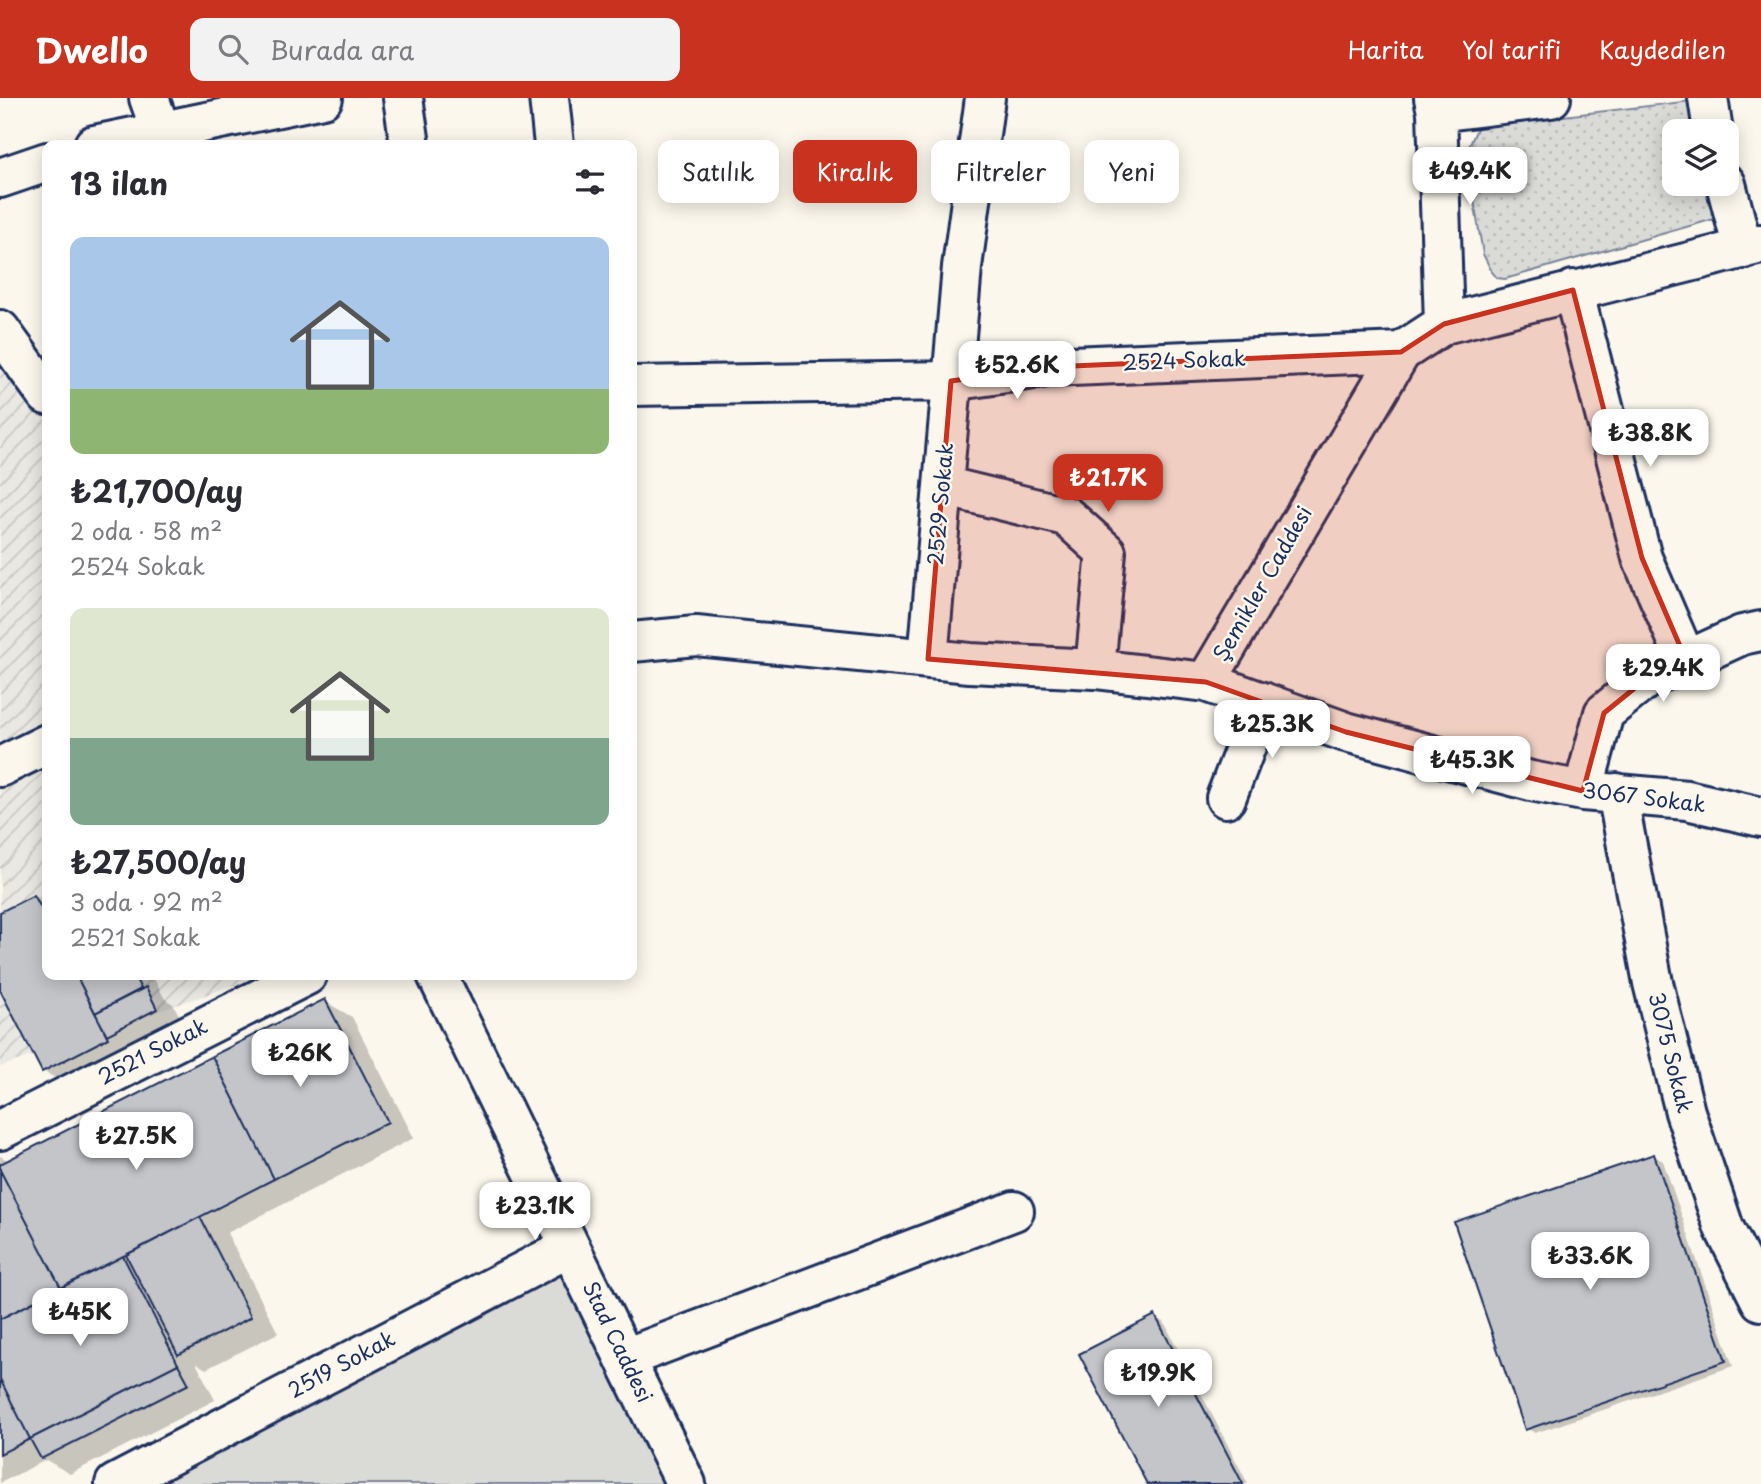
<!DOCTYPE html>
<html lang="tr">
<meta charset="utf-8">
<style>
body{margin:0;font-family:"Playpen Sans",sans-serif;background:#f2f2f3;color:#2b2b33;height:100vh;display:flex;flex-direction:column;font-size:26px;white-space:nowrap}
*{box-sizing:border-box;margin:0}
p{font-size:23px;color:#7c7c81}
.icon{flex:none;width:38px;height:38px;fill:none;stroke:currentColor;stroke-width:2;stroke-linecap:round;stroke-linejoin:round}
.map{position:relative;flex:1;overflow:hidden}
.side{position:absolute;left:42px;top:42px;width:595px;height:840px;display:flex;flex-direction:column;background:#fff;border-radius:14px;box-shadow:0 4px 18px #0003}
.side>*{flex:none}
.hud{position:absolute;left:658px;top:42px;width:665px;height:63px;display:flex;gap:14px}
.controls{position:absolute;left:1662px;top:21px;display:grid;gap:14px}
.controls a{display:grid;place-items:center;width:77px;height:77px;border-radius:14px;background:#fff;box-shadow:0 4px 18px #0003;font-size:35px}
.price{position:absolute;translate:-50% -60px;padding:0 16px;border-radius:14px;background:#fff;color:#222;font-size:23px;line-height:46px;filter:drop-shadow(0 2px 4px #0008)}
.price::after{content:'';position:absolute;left:50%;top:42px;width:21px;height:16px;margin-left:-10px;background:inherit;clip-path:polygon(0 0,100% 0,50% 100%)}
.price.on{background:#c8321e;color:#fff}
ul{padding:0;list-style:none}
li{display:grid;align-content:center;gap:14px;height:371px;padding:0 28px}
li span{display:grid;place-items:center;height:217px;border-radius:14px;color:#555}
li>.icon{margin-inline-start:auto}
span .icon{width:126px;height:126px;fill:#fffc;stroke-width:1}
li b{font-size:30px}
h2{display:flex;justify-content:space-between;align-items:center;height:84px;padding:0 28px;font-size:30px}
.pill{padding:0 24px;border-radius:14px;background:#fff;box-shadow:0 4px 18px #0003;font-size:24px;line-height:63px}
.pill.on{background:#c8321e;color:#fff}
header{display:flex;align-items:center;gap:42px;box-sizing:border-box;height:98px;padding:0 35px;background:#c8321e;color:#fff}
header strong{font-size:33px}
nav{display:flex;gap:38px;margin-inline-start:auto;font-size:24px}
.search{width:490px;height:63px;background:#f2f2f3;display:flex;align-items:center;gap:18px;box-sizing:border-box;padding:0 24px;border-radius:14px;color:#7c7c81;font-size:26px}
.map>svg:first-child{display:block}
.industrial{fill:url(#industrial-furrows)}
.park{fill:url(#park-dots);stroke:#7a849a;stroke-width:2}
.garden{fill:#dadad7;stroke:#7a849a;stroke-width:2}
.shadow{fill:#0003}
.building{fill:#c3c5c9;stroke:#1b2f5e;stroke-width:2}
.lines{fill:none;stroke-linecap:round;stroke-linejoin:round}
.minor-casing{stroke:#1b2f5e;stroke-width:44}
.minor{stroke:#fbf7ec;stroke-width:38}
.marked{fill:#c8321e;fill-opacity:0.2;stroke:#c8321e;stroke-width:5;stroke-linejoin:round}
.labels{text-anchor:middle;stroke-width:5;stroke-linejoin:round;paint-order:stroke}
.street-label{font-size:21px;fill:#1b2f5e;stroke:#fbf7ec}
</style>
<header>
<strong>Dwello</strong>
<div class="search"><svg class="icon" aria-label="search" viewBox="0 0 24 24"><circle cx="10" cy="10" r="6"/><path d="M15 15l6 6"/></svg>Burada ara</div>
<nav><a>Harita</a><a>Yol tarifi</a><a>Kaydedilen</a></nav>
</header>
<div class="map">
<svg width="1761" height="1386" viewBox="0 0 1761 1386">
<defs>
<pattern id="industrial-furrows" width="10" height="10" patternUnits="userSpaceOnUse" patternTransform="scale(1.75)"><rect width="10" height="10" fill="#eae8e2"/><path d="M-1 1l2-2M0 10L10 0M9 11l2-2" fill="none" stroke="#c8c7c4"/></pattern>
<pattern id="park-dots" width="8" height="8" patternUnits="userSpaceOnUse" patternTransform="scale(1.75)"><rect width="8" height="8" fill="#dadad7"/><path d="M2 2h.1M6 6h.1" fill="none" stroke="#babbbb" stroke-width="1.8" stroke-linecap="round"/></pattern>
</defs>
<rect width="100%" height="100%" fill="#fbf7ec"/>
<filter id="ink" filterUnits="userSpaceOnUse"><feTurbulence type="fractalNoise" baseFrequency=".0143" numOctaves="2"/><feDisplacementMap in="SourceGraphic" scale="14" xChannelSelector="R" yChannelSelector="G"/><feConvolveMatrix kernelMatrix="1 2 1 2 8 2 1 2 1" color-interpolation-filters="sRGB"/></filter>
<g filter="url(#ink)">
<path class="industrial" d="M 0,243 L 47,310 L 47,877 L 262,877 L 0,969 Z"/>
<path class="park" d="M 1691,3 L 1697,33 L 1675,33 L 1675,86 L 1708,86 L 1714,121 L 1505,181 L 1497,180 L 1492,174 L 1483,156 L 1466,56 L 1478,28 Z"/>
<path class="garden" d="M 570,1149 L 679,1386 L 121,1386 Z"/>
<path class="shadow" d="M 34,799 L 47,806 L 47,877 L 152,877 L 165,901 L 173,906 L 184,926 L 71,989 L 43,973 L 0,889 L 0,816 Z
M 324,903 L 352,919 L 414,1040 L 227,1135 L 278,1235 L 206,1271 L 196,1265 L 215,1302 L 70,1376 L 46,1362 L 0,1385 L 0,1058 L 9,1063 Z
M 1654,1058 L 1663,1063 L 1733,1268 L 1535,1335 L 1526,1330 Z
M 1155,1219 L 1164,1224 L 1248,1386 L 1149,1386 Z"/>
<path class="building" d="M 34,797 L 47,821 L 47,877 L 76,877 L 108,940 L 42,974 L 0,892 L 0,814 Z
M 76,877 L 134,877 L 141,891 L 95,915 Z
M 146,889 L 157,911 L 107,937 L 95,915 Z
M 325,901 L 388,1024 L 274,1081 L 212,958 Z
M 212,958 L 274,1081 L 61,1190 L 0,1072 L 0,1066 Z
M 1654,1056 L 1726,1263 L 1525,1332 L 1454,1124 Z
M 0,1072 L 61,1190 L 0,1221 Z
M 200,1119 L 251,1219 L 178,1257 L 126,1157 Z
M 123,1158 L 178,1266 L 30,1341 L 0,1281 L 0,1221 Z
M 1155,1217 L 1243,1386 L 1147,1386 L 1079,1256 Z
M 178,1266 L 189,1286 L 41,1361 L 30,1341 Z
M 0,1281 L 30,1341 L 0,1356 Z"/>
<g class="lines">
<g class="minor-casing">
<path id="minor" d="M 149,0 L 166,47
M 403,0 L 410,47
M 549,0 L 554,47
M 1434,0 L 1437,14 L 1444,226
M 1708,0 L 1713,33
M 1437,14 L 1551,0
M 94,47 L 323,0
M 0,80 L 47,64
M 1726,86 L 1743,151
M 1573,192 L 1642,460 L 1686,562
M 0,232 L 47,297
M 632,288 L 951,283 L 1048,269 L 1401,254
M 943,388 L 1066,418 L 1106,454 L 1095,571
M 632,544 L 696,538 L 970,565 L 1095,571 L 1206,584 L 1401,254 L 1444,226 L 1761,146
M 928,561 L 962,169 L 985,0
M 1206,584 L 1346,634 L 1531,683 L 1583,693 L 1687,702 L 1761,719
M 0,669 L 47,646
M 1583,693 L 1604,615 L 1646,581 L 1742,537 L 1761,533
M 1617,695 L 1653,885 L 1685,1014 L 1724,1130 L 1761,1203
M 1226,700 L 1263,604
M 437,877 L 686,1386
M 0,1032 L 307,877
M 625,1260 L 1014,1113
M 115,1386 L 570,1149"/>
</g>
<use href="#minor" class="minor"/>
</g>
</g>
<path class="marked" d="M 1573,192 L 1642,460 L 1686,562 L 1646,581 L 1604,615 L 1583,693 L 1346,634 L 1206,584 L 928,561 L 951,283 L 1048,269 L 1401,254 L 1444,226 Z"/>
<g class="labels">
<g class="street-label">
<text transform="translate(1184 263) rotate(-2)" y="7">2524 Sokak</text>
<text transform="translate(941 406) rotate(-85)" y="7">2529 Sokak</text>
<text transform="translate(1263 486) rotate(-60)" y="7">Şemikler Caddesi</text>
<text transform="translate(1644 700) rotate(7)" y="7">3067 Sokak</text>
<text transform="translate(153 954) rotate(-27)" y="7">2521 Sokak</text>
<text transform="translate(1670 955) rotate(76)" y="7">3075 Sokak</text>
<text transform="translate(617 1244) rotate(64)" y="7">Stad Caddesi</text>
<text transform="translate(342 1267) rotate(-28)" y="7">2519 Sokak</text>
</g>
</g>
</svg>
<div class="controls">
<a><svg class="icon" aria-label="layers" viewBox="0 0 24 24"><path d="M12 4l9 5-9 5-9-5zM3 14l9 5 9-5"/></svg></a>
</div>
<b class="price" style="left:1470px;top:109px">₺49.4K</b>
<b class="price" style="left:1017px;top:303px">₺52.6K</b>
<b class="price" style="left:1650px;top:371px">₺38.8K</b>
<b class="price on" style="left:1108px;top:416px">₺21.7K</b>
<b class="price" style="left:1663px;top:606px">₺29.4K</b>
<b class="price" style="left:1272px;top:662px">₺25.3K</b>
<b class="price" style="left:1472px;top:698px">₺45.3K</b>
<b class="price" style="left:300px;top:991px">₺26K</b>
<b class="price" style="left:136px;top:1074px">₺27.5K</b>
<b class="price" style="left:535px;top:1144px">₺23.1K</b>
<b class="price" style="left:1590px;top:1194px">₺33.6K</b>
<b class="price" style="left:80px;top:1250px">₺45K</b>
<b class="price" style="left:1158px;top:1311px">₺19.9K</b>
<div class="hud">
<a class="pill">Satılık</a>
<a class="pill on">Kiralık</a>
<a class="pill">Filtreler</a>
<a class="pill">Yeni</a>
</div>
<section class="side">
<h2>13 ilan<svg class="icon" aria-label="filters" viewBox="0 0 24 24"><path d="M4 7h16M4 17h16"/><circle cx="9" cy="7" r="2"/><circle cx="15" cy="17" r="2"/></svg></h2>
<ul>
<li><span style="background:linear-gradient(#a9c7e8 70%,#8fb573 0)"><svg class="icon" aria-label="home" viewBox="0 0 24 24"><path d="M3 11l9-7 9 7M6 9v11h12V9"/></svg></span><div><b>₺21,700/ay</b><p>2 oda · 58 m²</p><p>2524 Sokak</p></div></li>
<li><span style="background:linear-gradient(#dfe7d0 60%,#7fa58c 0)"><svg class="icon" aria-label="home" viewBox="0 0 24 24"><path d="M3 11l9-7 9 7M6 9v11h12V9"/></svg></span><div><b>₺27,500/ay</b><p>3 oda · 92 m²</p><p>2521 Sokak</p></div></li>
</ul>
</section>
</div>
